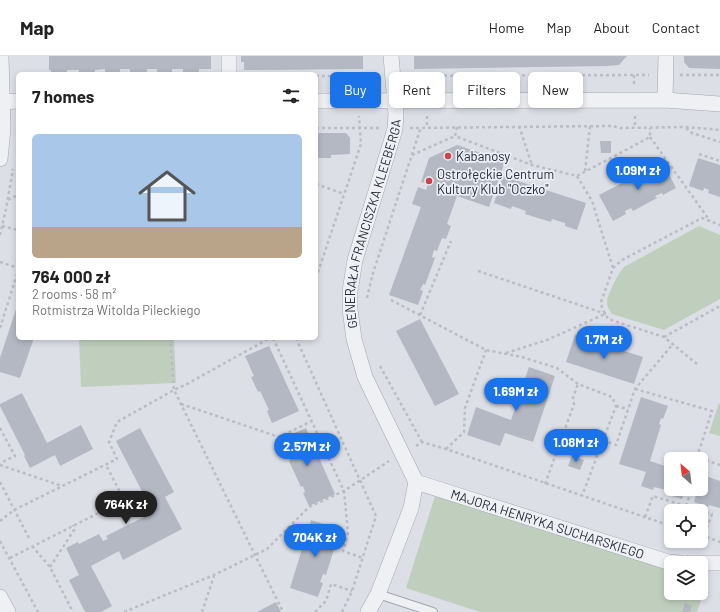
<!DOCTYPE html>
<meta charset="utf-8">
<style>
body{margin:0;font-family:Barlow,sans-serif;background:#f6f6f6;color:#222;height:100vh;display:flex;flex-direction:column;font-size:15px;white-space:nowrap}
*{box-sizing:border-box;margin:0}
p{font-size:13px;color:#767676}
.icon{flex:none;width:22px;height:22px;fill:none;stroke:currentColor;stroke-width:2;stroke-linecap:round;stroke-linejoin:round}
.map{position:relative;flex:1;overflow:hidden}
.sheet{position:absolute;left:16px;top:16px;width:302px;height:268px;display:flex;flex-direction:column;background:#fff;border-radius:6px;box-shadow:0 2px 6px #0003}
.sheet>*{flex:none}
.hud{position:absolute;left:330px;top:16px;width:330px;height:36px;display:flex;gap:8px}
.needle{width:26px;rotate:332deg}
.buttons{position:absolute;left:664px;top:396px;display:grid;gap:8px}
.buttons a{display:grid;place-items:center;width:44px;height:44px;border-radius:6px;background:#fff;box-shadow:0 2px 6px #0003;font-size:20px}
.price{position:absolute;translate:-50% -34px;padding:0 9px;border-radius:14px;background:#1a73e8;color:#fff;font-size:13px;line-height:26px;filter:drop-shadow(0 1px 2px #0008)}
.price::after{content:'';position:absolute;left:50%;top:24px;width:12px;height:9px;margin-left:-6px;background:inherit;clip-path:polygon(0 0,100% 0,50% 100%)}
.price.current{background:#222;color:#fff}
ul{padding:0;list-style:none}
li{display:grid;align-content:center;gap:8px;height:212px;padding:0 16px}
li+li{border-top:1px solid #e0e0e0}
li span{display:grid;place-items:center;height:124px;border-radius:6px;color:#555}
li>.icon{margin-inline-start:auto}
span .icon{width:72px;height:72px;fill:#fffc;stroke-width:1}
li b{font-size:17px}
h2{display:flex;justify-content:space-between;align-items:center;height:48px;padding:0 16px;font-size:17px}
.chip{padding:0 14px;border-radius:6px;background:#fff;box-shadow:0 2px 6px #0003;font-size:14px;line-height:36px}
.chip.current{background:#1a73e8;color:#fff}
header{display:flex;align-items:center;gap:24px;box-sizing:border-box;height:56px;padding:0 20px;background:#fff;border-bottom:1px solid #e0e0e0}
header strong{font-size:19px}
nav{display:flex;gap:22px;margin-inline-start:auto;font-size:14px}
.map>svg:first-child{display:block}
.green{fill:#c0cfbd}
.building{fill:#b3b8c2}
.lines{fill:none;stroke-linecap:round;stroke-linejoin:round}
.lane-casing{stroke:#a2a6af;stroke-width:10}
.street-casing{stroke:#a2a6af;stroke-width:16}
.path{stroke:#babdc4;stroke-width:2.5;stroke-dasharray:3 3;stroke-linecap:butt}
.lane{stroke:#eef0f4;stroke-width:8}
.street{stroke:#eef0f4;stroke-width:15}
.poi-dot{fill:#ca424b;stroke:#ebeef4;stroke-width:1.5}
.labels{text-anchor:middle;stroke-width:3.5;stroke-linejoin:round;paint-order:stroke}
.poi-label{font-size:13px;fill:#262c3b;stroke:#ebeef4;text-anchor:start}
.street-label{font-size:13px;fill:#262c3b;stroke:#ebeef4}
</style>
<header>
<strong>Map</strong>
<nav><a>Home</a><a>Map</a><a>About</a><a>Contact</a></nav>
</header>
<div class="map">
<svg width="720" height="556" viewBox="0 0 720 556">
<rect width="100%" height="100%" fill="#dcdfe6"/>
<path class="green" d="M 699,170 L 720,179 L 720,243 L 664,274 L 612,258 C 610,255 607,251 607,246 C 607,239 619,216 624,211 Z
M 79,282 L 174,282 L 176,327 L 81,331 Z
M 719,347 L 720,348 L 720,380 L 709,377 Z
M 435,440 L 671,514 L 671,537 L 701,537 L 701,524 L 707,526 L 697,556 L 480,556 L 406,532 Z"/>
<path class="building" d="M 49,0 L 211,0 L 211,13 L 199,13 L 199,16 L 183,16 L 183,13 L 172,13 L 172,16 L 157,16 L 157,13 L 147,13 L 147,16 L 130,16 L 130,13 L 120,13 L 120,16 L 105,16 L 105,13 L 95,14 L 95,17 L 79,17 L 79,14 L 67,14 L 67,17 L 51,17 L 51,14 L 49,14 Z
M 241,0 L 363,0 L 363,13 L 244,14 L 244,6 L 241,6 Z
M 414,0 L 627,0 L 619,9 L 607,10 L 414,13 Z
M 684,0 L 720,0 L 720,13 L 689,12 L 684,6 Z
M 316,77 L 346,77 L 350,82 L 350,98 L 331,99 L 331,102 L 316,102 Z
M 600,85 L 611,85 L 611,97 L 601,97 Z
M 457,89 L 505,105 L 489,151 L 457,140 L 447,168 L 451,170 L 446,183 L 442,182 L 437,195 L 434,194 L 432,201 L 435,202 L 425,229 L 423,228 L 420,234 L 423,235 L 418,249 L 389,239 L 421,151 L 412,148 L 418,131 L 426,134 L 428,128 L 421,126 L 429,102 Z
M 698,102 L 720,109 L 720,141 L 708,137 L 709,134 L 704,132 L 703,135 L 689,130 Z
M 663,106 L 676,132 L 663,139 L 662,137 L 655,140 L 657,142 L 633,155 L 631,152 L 625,155 L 626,158 L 613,165 L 599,139 Z
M 503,120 L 586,147 L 577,174 L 565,170 L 565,167 L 552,163 L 551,166 L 525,158 L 526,155 L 512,150 L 511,153 L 494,147 Z
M 18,247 L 18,282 L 34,282 L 20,322 L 0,316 L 0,302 Z
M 420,263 L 459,338 L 435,350 L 396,275 Z
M 575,279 L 643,301 L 634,328 L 566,306 Z
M 269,290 L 299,355 L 272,367 L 267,355 L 269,354 L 260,335 L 258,336 L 251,321 L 254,320 L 245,300 Z
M 529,311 L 555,320 L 533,386 L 505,377 L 500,390 L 467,379 L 476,351 L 511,364 Z
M 22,337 L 47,387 L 81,369 L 93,393 L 60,410 L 55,399 L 30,412 L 24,400 L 25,399 L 0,350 L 0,348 Z
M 641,341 L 668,350 L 663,363 L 661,362 L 659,368 L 661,369 L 650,405 L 671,412 L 671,433 L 685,433 L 682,443 L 665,438 L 666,434 L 654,431 L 653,434 L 641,430 L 646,416 L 619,408 Z
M 140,372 L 174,436 L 165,441 L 182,473 L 123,504 L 119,495 L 91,510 L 112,550 L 101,556 L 85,556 L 69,524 L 79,519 L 66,492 L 78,486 L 79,488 L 99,478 L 103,485 L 108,483 L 106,480 L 154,456 L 150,448 L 149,449 L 116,385 Z
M 306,372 L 335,438 L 309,450 L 303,437 L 305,436 L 303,430 L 301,431 L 289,405 L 291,403 L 288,398 L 286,399 L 279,384 Z
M 572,400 L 584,404 L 580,414 L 568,410 Z
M 703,419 L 720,425 L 720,452 L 709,449 L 708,451 L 694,446 L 698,433 L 701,433 L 701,425 Z
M 311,464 L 340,473 L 336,486 L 333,485 L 331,492 L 334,493 L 326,519 L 323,518 L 320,526 L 323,527 L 318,541 L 290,532 Z
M 276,546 L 281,556 L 257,556 Z
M 685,547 L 692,550 L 690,556 L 682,556 Z"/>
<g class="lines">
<g class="lane-casing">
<path id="lane" d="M 378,538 L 433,556"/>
</g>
<g class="street-casing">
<g id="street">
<path d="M 229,18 L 229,0"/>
<path d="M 665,44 L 666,0"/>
<path d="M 316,45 L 665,44 L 720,48"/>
<path d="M 0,46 L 18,45"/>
<path d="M 0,103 L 3,73 L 1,0"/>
<path id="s1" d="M 416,426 L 668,506 L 680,507"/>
<path d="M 689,507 L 720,507"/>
<path d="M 0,541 L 8,556"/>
<path id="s2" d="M 368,556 L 378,538 L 411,452 L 416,426 L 365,321 L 354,283 L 350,253 L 350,235 L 355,204 L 395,73 L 396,58 L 391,0"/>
</g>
</g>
<path class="path" d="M 634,19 L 634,29
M 680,19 L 720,19
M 316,20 L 377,20
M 408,20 L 649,19
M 427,60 L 427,71
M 635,60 L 635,72
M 519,70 L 532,109
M 457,71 L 455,80 L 532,109 L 577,120 L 650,81 L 650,72
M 316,72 L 379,72
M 410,72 L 613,70 L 620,72 L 686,71 L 720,74
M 686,72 L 692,77 L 720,86
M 650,81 L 710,165
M 699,98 L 720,105
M 412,99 L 455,80
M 585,115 L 590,70
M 577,120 L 592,145 L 613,212
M 316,128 L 344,138
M 8,144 L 18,139
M 2,170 L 18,174
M 0,179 L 6,153 L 13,113
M 0,206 L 18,212
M 478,215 L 606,258
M 316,222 L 361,88 L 359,60
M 367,242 L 373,217 L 421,71
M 391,244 L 486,294 L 522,301 L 557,312 L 578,328 L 612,341 L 616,350 L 582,440
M 420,259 L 451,185
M 0,272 L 18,215
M 664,281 L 720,250
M 170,282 L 174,334 L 283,556
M 273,282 L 344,435 L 348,477 L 343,495 L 363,502
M 296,282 L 376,460 L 352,535 L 342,556
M 506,297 L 547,284 L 605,258
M 697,308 L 664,281 L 608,263 L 602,252 L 601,246 L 613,212 L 622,204 L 702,162 L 720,169
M 380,310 L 422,386
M 635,333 L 712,355 L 697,401 L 720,409
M 181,348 L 279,381 L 312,365
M 616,350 L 628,353
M 0,372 L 15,400 L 0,407
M 603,384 L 616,389 L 635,333 L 673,288
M 416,390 L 422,386 L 446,393 L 671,470
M 446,393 L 464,376 L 465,352 L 486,294
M 0,409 L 62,430
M 0,426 L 30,484
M 545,428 L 574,348 L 573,342 L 578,328
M 686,450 L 692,433
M 645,461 L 653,440 L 712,458 L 704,480
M 0,465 L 14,454 L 117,403 L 109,386 L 117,366 L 174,334 L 187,328 L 270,282
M 701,479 L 720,486
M 0,485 L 38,556
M 32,490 L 50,511 L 73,556
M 10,502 L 124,444 L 106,409
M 50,511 L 74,474 L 73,469
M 124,556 L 214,519 L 267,493 L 309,451 L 344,435 L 389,405
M 202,556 L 214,520
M 315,556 L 326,545 L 331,528 L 352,535"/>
<use href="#lane" class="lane"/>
<use href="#street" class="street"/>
</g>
<g class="poi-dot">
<circle cx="448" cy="100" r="4"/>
<circle cx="429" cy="125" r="4"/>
</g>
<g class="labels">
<g class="poi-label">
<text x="456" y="105">Kabanosy</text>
<text x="437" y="123">Ostrołęckie Centrum<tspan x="437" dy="15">Kultury Klub "Oczko"</tspan></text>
</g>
<g class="street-label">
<text dy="5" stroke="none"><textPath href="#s2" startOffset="414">GENERAŁA FRANCISZKA KLEEBERGA</textPath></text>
<text dy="5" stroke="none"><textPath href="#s1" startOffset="138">MAJORA HENRYKA SUCHARSKIEGO</textPath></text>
</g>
</g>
</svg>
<div class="buttons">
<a><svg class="needle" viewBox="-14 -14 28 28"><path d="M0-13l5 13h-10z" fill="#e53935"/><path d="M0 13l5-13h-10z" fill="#767676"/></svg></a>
<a><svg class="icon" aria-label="locate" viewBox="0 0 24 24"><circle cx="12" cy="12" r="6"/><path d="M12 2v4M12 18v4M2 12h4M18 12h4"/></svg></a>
<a><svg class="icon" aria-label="layers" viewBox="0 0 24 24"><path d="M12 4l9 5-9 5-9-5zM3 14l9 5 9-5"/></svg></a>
</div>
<b class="price" style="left:638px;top:135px">1.09M zł</b>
<b class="price" style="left:604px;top:304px">1.7M zł</b>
<b class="price" style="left:516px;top:356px">1.69M zł</b>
<b class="price" style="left:576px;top:407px">1.08M zł</b>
<b class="price" style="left:307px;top:411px">2.57M zł</b>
<b class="price current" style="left:126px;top:469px">764K zł</b>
<b class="price" style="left:315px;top:502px">704K zł</b>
<div class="hud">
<a class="chip current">Buy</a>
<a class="chip">Rent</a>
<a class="chip">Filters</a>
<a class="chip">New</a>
</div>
<section class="sheet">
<h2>7 homes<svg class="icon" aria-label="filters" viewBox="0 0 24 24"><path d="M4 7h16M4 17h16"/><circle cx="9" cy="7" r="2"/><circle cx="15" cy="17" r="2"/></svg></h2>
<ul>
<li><span style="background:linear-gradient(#a9c7e8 75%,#b9a48a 0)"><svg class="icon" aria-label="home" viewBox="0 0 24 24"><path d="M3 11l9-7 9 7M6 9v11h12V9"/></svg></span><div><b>764 000 zł</b><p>2 rooms · 58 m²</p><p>Rotmistrza Witolda Pileckiego</p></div></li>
</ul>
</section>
</div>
